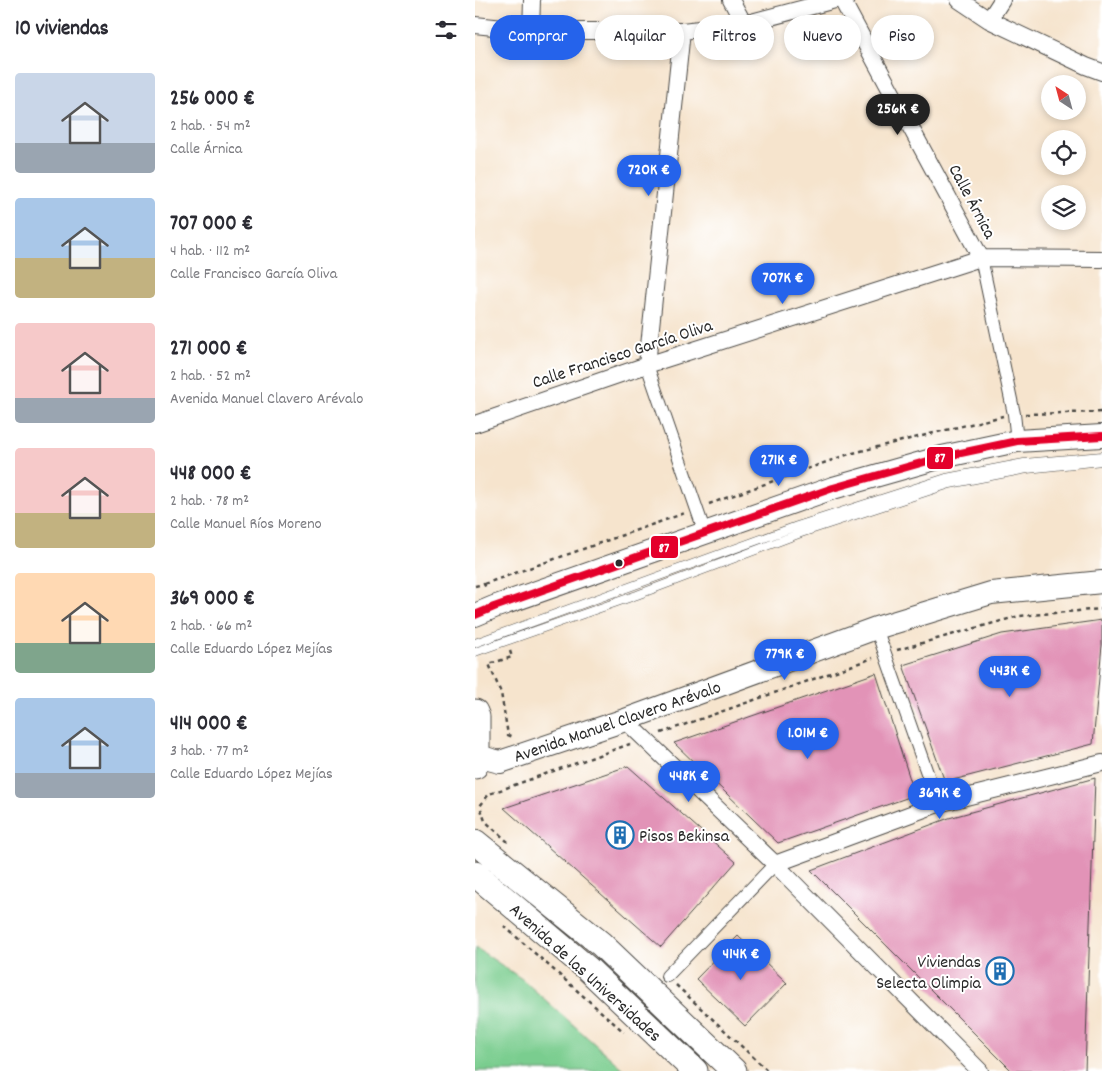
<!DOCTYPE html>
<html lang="es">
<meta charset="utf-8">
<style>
body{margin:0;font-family:Dekko,sans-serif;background:#f2f2f3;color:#2b2b33;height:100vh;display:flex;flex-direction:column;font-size:19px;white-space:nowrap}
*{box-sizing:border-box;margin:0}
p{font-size:16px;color:#7c7c81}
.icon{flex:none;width:28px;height:28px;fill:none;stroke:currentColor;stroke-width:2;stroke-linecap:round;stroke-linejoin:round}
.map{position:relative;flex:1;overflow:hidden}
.drawer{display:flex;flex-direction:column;background:#fff;width:475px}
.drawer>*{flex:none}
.hud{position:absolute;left:15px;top:15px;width:475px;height:45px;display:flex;gap:10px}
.needle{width:32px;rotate:324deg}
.controls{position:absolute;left:566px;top:75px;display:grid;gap:10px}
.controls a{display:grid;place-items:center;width:45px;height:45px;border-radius:50%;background:#fff;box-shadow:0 2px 8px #0003;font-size:25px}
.price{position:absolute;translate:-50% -42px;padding:0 11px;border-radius:18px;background:#2563eb;color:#fff;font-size:16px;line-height:32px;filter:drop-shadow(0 1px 2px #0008)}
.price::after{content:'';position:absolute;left:50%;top:30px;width:15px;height:11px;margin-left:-8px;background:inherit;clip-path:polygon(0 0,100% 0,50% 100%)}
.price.selected{background:#222;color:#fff}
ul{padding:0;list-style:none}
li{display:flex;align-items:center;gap:15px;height:125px;padding:0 15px}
li span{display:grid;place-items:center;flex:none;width:140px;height:100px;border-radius:5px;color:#555}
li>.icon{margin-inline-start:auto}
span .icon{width:60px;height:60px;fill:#fffc;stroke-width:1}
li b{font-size:21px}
h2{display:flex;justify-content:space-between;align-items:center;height:60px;padding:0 15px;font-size:21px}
.tag{padding:0 18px;border-radius:22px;background:#fff;box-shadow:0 2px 8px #0003;font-size:18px;line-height:45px}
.tag.selected{background:#2563eb;color:#fff}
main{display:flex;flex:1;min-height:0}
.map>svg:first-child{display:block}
.green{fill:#7acd8f;stroke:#527c5d}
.building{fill:#e293b7}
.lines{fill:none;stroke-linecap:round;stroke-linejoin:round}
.service-casing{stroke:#494743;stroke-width:9}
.pedestrian-casing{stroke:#494743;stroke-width:14}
.minor-casing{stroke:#494743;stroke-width:18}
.secondary-casing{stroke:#494743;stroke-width:24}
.primary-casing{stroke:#494743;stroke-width:27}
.path{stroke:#494743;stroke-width:2.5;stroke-dasharray:4 4;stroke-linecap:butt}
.service{stroke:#fff;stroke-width:8}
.pedestrian{stroke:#fff;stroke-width:12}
.minor{stroke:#fff;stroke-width:16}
.secondary{stroke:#fff;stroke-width:22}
.primary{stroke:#fff;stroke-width:25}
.bus-1-casing{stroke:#fff;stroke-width:11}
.bus-1{stroke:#e4002b;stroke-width:8}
.bus-dot{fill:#2b2b2b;stroke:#fff;stroke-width:2}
.labels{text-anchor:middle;stroke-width:4;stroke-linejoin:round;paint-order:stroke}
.street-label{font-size:18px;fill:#2b2b2b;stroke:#fff}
.poi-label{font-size:18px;fill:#2b2b2b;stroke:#fff;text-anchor:start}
.line-badge{stroke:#fff;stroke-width:2}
.badge-label{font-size:14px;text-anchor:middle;font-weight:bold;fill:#fff}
</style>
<main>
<section class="drawer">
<h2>10 viviendas<svg class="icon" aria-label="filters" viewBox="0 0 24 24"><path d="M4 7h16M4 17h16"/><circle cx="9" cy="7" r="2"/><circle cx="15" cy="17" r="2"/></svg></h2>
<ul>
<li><span style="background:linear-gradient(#c9d6e8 70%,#9aa5b1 0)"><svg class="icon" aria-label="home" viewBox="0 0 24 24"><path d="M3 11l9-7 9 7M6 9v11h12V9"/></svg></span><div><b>256 000 €</b><p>2 hab. · 54 m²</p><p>Calle Árnica</p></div></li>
<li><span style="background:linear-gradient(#a9c7e8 60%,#c2b280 0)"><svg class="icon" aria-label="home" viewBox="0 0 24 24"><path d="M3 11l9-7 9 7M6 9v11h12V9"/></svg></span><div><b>707 000 €</b><p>4 hab. · 112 m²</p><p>Calle Francisco García Oliva</p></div></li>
<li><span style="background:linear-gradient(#f6c9c9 75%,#9aa5b1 0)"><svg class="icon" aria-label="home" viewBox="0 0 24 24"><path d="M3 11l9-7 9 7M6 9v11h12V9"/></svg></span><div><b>271 000 €</b><p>2 hab. · 52 m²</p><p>Avenida Manuel Clavero Arévalo</p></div></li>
<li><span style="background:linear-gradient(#f6c9c9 65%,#c2b280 0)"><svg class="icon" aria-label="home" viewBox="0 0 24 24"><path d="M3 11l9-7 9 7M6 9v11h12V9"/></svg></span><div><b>448 000 €</b><p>2 hab. · 78 m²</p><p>Calle Manuel Ríos Moreno</p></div></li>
<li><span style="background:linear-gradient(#ffd9b3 70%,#7fa58c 0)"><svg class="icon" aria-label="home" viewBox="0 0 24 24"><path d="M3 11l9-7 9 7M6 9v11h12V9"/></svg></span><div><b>369 000 €</b><p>2 hab. · 66 m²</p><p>Calle Eduardo López Mejías</p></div></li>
<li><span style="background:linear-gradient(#a9c7e8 75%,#9aa5b1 0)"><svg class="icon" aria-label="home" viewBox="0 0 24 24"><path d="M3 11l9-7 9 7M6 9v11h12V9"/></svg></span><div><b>414 000 €</b><p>3 hab. · 77 m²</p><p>Calle Eduardo López Mejías</p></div></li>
</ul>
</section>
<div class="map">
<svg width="627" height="1071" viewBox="0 0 627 1071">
<rect width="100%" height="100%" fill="#fff"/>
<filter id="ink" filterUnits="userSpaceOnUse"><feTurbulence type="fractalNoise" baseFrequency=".02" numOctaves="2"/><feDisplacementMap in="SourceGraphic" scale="10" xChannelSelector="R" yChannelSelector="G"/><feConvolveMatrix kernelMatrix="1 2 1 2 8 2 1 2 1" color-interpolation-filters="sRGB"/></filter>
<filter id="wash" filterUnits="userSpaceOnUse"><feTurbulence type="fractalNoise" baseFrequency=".0096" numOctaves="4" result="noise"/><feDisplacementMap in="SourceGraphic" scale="20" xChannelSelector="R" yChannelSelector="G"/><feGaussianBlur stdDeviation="1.12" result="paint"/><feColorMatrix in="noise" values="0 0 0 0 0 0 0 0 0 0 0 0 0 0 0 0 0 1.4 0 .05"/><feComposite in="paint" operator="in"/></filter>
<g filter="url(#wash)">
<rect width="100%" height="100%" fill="#f6e4cd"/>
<path class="green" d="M 0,947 L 47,979 L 150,1071 L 0,1071 Z"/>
<g id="blocks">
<path class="building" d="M 627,620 L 627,645 L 618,744 L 470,782 L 428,665 L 527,634 Z
M 401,673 L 440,795 L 303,843 L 199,743 Z
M 153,766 L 261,862 L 186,947 L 29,808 Z
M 620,778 L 610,1071 L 537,1071 L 336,870 L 474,818 Z
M 263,936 L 312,983 L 270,1026 L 221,979 Z"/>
</g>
</g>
<g filter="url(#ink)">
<use href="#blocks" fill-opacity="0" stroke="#494743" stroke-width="1"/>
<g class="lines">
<g class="service-casing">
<path id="service" d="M 0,643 L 322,526 L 471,478 L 549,463 L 627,456
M 0,652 L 162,595 L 326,533 L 475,484 L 552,469 L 627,461"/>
</g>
<g class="pedestrian-casing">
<path id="pedestrian" d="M 506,258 L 539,414 L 542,441
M 172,365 L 230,533
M 401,628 L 463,804
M 192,976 L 300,864"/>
</g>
<g class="minor-casing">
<path id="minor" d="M 256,0 L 269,24
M 367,0 L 506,258
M 484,0 L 514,20 L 611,66 L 627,72
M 514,20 L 527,0
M 0,25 L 56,31 L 207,31 L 269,24 L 360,0
M 56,31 L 57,0
M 172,365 L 207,31
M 0,424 L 172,365 L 506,258 L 627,259
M 150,720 L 300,864 L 505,1071
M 300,864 L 463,804 L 627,763"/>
</g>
<g class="secondary-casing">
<path id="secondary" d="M 0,615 L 19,607 L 358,488 L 467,457 L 542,441 L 627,436
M 2,756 L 25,762 L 150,720 L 401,628 L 516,593 L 627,582"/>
</g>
<g class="primary-casing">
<path id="primary" d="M 0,712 L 2,717 L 2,756 L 0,766
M 0,842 L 126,944 L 259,1071
M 0,874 L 113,969 L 220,1071"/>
</g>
<path class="path" d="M 550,414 L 627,412
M 234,504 L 374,454 L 528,416
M 9,584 L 210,513
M 0,586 L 9,584 L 12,590
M 422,650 L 544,616 L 627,609
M 35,651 L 37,657 L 14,664 L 26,693 L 33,735 L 40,738
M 186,733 L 398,658
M 33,842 L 10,821 L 5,806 L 14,794 L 155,744
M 29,926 L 149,1032
M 201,985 L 293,1071"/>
<use href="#service" class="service"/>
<use href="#pedestrian" class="pedestrian"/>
<use href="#minor" class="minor"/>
<use href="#secondary" class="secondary"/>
<use href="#primary" class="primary"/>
<g class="bus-1-casing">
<path id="bus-1" d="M 0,615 L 19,607 L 358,488 L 467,457 L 542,441 L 627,436"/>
</g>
<use href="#bus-1" class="bus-1"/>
</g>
</g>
<defs>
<g id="building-ring" transform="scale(1.4375)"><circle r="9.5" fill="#fff" stroke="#1f6fb2" stroke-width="1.5"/><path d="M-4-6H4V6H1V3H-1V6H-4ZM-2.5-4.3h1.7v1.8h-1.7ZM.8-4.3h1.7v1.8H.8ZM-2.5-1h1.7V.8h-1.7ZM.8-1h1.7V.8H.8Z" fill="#1f6fb2"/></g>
</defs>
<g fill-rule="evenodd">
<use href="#building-ring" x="145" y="835"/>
<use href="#building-ring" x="525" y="971"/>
</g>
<circle class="bus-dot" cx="144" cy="563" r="4.5"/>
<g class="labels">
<g class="street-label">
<text transform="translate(498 201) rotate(62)" y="6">Calle Árnica</text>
<text transform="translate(147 353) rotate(-18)" y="6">Calle Francisco García Oliva</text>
<text transform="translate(142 721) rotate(-19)" y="6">Avenida Manuel Clavero Arévalo</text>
<text transform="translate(111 972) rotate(42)" y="6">Avenida de las Universidades</text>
</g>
<g class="poi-label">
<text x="164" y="841">Pisos Bekinsa</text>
<text x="506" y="967" text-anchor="end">Viviendas<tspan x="506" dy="21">Selecta Olimpia</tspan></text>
</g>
</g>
<g class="line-badge">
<rect x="451" y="446" width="28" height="24" rx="5" fill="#e4002b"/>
<rect x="175" y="535" width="29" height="24" rx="5" fill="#e4002b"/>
</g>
<g class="badge-label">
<text x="465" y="462">87</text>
<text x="189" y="552">87</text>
</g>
</svg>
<div class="controls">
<a><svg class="needle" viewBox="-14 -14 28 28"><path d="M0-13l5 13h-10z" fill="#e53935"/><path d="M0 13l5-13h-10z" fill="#7c7c81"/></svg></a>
<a><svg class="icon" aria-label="locate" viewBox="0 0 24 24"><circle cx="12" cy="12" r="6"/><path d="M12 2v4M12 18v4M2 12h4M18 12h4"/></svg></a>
<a><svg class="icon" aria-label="layers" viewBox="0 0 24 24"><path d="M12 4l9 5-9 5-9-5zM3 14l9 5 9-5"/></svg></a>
</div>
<b class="price selected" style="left:423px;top:136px">256K €</b>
<b class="price" style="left:174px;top:197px">720K €</b>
<b class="price" style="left:308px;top:305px">707K €</b>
<b class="price" style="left:304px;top:487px">271K €</b>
<b class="price" style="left:310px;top:681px">779K €</b>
<b class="price" style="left:535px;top:698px">443K €</b>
<b class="price" style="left:333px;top:760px">1.01M €</b>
<b class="price" style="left:214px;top:803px">448K €</b>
<b class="price" style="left:465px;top:820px">369K €</b>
<b class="price" style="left:266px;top:981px">414K €</b>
<div class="hud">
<a class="tag selected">Comprar</a>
<a class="tag">Alquilar</a>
<a class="tag">Filtros</a>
<a class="tag">Nuevo</a>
<a class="tag">Piso</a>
</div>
</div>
</main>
